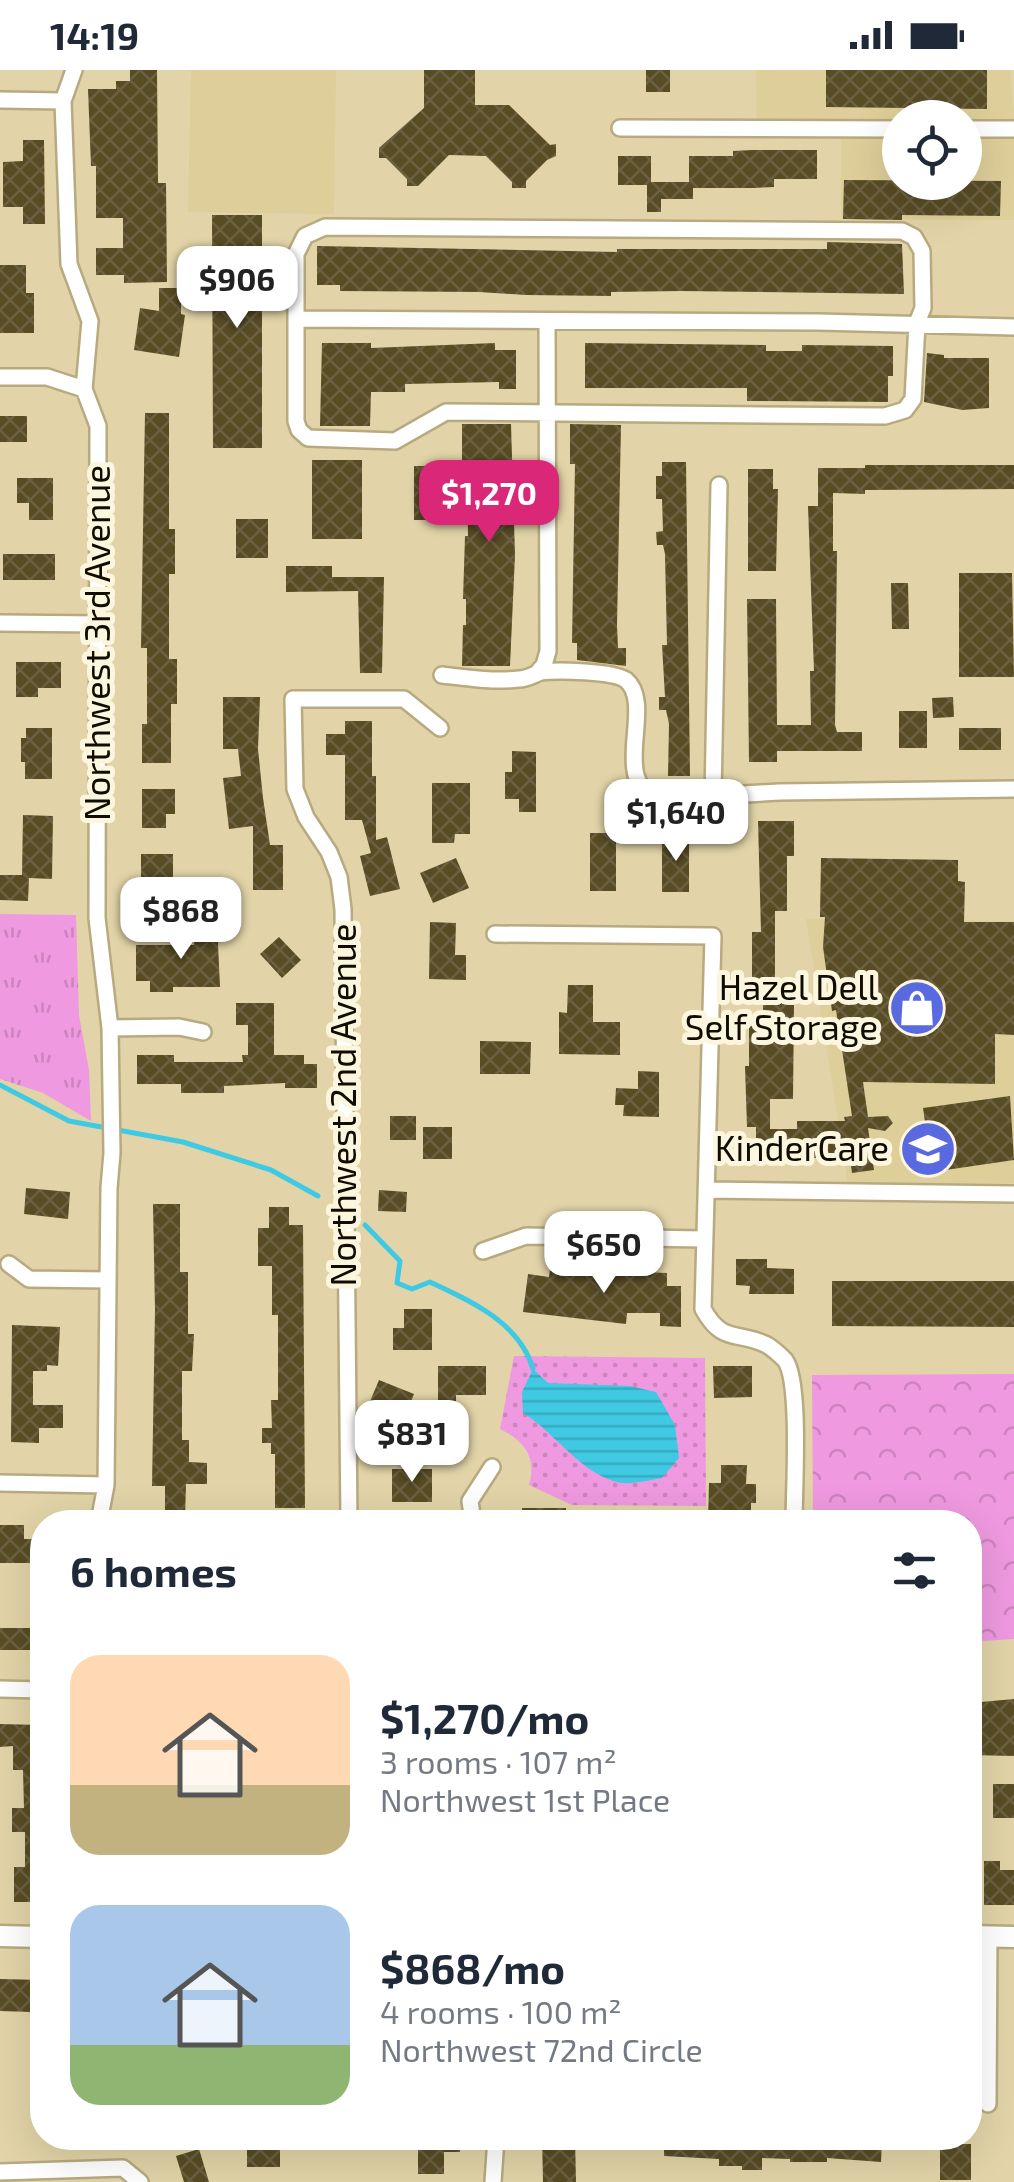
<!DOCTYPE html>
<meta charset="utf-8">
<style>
body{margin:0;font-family:"Exo 2",sans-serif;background:#f2f2f3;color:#1f2937;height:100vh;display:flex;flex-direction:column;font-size:38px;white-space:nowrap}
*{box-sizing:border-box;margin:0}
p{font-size:32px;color:#747a83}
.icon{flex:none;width:55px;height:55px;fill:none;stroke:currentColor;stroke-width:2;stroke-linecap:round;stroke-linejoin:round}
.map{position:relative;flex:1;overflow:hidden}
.drawer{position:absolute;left:30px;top:1440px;width:952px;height:640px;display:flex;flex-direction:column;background:#fff;border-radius:40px;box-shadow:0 10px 40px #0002}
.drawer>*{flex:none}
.fabs{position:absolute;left:882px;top:30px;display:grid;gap:20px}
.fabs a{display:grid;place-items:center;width:100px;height:100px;border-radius:50%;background:#fff;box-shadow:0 10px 40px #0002;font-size:50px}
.price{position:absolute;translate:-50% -85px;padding:0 22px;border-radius:20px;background:#fff;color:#222;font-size:32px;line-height:65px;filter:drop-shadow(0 2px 5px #0008)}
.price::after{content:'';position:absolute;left:50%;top:60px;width:30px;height:22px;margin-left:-15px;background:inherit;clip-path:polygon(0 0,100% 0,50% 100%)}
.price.active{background:#db2777;color:#fff}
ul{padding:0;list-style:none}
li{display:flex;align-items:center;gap:30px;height:250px;padding:0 40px}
li span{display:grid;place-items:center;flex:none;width:280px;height:200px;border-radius:30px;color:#555}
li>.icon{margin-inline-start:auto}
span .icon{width:120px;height:120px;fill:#fffc;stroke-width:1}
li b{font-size:42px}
h2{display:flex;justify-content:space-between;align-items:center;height:120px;padding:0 40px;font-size:42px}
.status{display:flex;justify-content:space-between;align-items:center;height:70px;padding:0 50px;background:#fff;direction:ltr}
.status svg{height:28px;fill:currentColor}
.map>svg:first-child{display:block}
.built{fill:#dece99;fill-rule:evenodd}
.grass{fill:url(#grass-dots)}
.forest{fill:url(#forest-crowns)}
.park{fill:url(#park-tufts)}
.water{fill:url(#water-rules)}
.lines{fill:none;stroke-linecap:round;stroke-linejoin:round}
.stream{stroke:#3fc9e3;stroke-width:5}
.building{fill:url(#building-cross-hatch)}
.minor-casing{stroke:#b7aa7f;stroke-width:20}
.tertiary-casing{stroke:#b7aa7f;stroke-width:25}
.minor{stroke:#fff;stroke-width:15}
.tertiary{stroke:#fff;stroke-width:20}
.labels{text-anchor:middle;stroke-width:10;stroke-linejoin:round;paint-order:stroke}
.street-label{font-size:35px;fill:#110c01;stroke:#fcf6df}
.poi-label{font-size:35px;fill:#110c01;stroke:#fcf6df;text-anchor:end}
</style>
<div class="status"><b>14:19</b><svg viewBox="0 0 49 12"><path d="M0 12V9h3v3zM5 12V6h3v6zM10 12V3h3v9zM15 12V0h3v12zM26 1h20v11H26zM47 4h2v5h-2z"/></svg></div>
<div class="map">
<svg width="1014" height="2112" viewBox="0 0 1014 2112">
<defs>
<pattern id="grass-dots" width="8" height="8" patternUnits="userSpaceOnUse" patternTransform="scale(2.5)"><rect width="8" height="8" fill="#ef99e0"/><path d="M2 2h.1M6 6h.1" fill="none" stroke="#cc83be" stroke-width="1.8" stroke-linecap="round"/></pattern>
<pattern id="forest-crowns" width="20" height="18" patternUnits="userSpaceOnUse" patternTransform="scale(2.5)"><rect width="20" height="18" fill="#ef99e0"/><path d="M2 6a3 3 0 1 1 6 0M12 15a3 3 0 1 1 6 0" fill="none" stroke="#cc83be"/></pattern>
<pattern id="park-tufts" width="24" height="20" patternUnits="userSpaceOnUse" patternTransform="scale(2.5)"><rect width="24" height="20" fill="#ef99e0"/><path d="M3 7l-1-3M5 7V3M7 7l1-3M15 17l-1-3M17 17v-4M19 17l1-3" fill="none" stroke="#cc83be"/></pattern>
<pattern id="water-rules" width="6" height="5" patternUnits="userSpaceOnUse" patternTransform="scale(2.5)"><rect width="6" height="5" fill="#3fc9e3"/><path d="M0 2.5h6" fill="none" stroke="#36abc1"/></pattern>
<pattern id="building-cross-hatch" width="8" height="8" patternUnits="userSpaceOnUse" patternTransform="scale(2.5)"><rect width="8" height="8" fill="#584c24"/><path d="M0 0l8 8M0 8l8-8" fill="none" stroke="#6b6141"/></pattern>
</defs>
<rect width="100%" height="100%" fill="#e2d4a8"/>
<path class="built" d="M 191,0 L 336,0 L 334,144 L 188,142 Z
M 756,0 L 1010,0 L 1014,46 L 1014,150 L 841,149 L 841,65 L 757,63 ZM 900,48 L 965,48 L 965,112 L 900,112 Z
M 806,849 L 1014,851 L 1014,1113 L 848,1113 Z"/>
<path class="grass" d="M 514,1286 L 705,1288 L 706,1436 L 572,1435 L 529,1415 C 537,1388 525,1371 500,1359 Z"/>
<path class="forest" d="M 1014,1304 L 1014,1569 L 970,1572 L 970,1452 L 813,1452 L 812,1305 Z"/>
<path class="park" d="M 0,844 L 76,845 L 79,945 L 89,1000 L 91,1051 L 43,1023 L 0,1009 Z"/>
<path class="water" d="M 533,1299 L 548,1313 L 630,1316 L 656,1322 L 675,1355 L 679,1388 L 662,1408 C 650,1410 634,1414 622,1413 C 583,1407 556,1363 523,1343 L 522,1322 Z"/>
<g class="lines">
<path class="stream" d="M 0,1015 L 69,1051 L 183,1072 L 271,1100 L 318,1126
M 365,1155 L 400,1191 L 397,1213 L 412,1219 L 430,1212 C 471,1231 520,1253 533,1299"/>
</g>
<path class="building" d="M 130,0 L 157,0 L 158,113 L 166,113 L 167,212 L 124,213 L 124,205 L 96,205 L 96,178 L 123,178 L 123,148 L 96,148 L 96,96 L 91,96 L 88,19 L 116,19 L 116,11 L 130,11 Z
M 424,0 L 475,0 L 475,35 L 509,35 L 550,75 L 556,74 L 556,86 L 547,90 L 526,111 L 526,118 L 512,118 L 512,112 L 486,86 L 449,85 L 418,116 L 407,116 L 407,109 L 386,88 L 379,88 L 379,78 L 424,38 Z
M 646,0 L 670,0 L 670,22 L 646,22 Z
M 826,0 L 987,0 L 987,39 L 826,37 Z
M 23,70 L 44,70 L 45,154 L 23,154 L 23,137 L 3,137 L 3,92 L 23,91 Z
M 752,80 L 817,80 L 817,109 L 774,109 L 774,117 L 754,118 L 693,118 L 693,129 L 661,129 L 661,142 L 647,142 L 647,115 L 618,115 L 618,86 L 651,86 L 651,112 L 689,112 L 689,86 L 733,86 L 733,81 Z
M 844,110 L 1001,111 L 1000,146 L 902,145 L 902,150 L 843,149 Z
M 212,145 L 262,145 L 262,378 L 213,378 Z
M 827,172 L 902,174 L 904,224 L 681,221 L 611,222 L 611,226 L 526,225 L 479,222 L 340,221 L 340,215 L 317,215 L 317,176 L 617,182 L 617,179 L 827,179 Z
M 0,195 L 26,195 L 26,223 L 34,223 L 34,263 L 0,263 Z
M 159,218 L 181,218 L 181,244 L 185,245 L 179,287 L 134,280 L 140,238 L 159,241 Z
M 322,273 L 371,273 L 371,278 L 495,273 L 495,280 L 516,280 L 516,319 L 499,319 L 499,312 L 405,314 L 405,322 L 371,322 L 370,356 L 320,356 Z
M 585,273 L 766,275 L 766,281 L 802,281 L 802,275 L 893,276 L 893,306 L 888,306 L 888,332 L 747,331 L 747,318 L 585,318 Z
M 927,283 L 944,285 L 944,288 L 989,288 L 989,338 L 962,340 L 924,332 Z
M 145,343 L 169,343 L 169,459 L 175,459 L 175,504 L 169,504 L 169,589 L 177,589 L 177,634 L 171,634 L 171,693 L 142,693 L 142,654 L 147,654 L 147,578 L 141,578 Z
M 0,346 L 27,346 L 27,372 L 0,372 Z
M 462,354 L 511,354 L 515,485 L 510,596 L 462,596 L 463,555 L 466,555 L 466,529 L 463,529 L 465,466 L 468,466 L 467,395 L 462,395 Z
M 570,354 L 621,355 L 617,555 L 618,578 L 626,578 L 626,596 L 577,590 L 577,573 L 572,573 L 575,394 L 570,394 Z
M 312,390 L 362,390 L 362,469 L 312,469 Z
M 662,392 L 686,392 L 690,706 L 668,706 L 669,654 L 666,640 L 659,640 L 659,627 L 665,627 L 662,575 L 667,575 L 665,484 L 663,475 L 657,475 L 656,462 L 663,461 L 662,429 L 656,429 L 656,406 L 662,406 Z
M 865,395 L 1014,395 L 1014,419 L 865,420 L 865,424 L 833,423 L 833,481 L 837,481 L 835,655 L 837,662 L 862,662 L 862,681 L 777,681 L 777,692 L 749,692 L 747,529 L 776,529 L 777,655 L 811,655 L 810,601 L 814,601 L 808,436 L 818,436 L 818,398 L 865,398 Z
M 414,396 L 441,396 L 441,450 L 414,450 Z
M 748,399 L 773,399 L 773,419 L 778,419 L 776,501 L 748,501 Z
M 17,408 L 53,408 L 53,450 L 29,450 L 29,433 L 17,433 Z
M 236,449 L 268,449 L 268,488 L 236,488 Z
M 3,484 L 55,484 L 55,510 L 3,510 Z
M 286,496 L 332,496 L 332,507 L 384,507 L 382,603 L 360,603 L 358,521 L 286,522 Z
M 959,503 L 1012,503 L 1014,607 L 959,607 Z
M 891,513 L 908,513 L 909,559 L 892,559 Z
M 16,592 L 61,592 L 61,618 L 38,618 L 38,627 L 16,627 Z
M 223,627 L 260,627 L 258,679 L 263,728 L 270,775 L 283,775 L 283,820 L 253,820 L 253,756 L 229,759 L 223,708 L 241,706 L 238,679 L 223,679 Z
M 953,627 L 954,647 L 933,648 L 932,628 Z
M 899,641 L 927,641 L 927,678 L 899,678 Z
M 345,651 L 372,651 L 372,706 L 376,706 L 376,770 L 387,767 L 400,819 L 370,826 L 360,786 L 371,783 L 362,750 L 345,750 L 345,685 L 326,685 L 326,664 L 345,664 Z
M 26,658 L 52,658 L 52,709 L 25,709 L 25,692 L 21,692 L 21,668 L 26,668 Z
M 959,658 L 1001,658 L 1001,680 L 959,680 Z
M 512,681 L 536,682 L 536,742 L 519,742 L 519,729 L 505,729 L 505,702 L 512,702 Z
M 432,713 L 470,713 L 470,764 L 455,764 L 454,773 L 432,773 Z
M 142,719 L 175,719 L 175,744 L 166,744 L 166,758 L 142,758 Z
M 23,745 L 53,746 L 52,809 L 29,808 L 28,831 L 0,830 L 0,805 L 22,805 Z
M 758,751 L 794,751 L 794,786 L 787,786 L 787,841 L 775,841 L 775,916 L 752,916 L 752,862 L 761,862 Z
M 590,763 L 616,763 L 616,821 L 590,821 Z
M 662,767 L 689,767 L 689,822 L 662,822 Z
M 141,784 L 173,784 L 173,809 L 165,809 L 165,824 L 141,824 Z
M 456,788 L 469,818 L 433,833 L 420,803 Z
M 821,788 L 958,790 L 958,811 L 965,812 L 964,852 L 1014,852 L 1014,965 L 995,964 L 995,1014 L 863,1012 L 868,1047 L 888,1046 L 893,1053 L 885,1061 L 868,1058 L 874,1100 L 852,1103 L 850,1088 L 756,1088 L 756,1057 L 747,1057 L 745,996 L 749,996 L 749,956 L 763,956 L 763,921 L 782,921 L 782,934 L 794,935 L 793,1029 L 770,1029 L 770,1059 L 797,1059 L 797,1051 L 845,1051 L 844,1047 L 852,1046 L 836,940 L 832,941 L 823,877 L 825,847 L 820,847 Z
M 195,852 L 217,853 L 220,917 L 173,917 L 173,922 L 150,922 L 150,911 L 136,911 L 136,875 L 194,875 Z
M 430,852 L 456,853 L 455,885 L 466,885 L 466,910 L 429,909 Z
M 279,867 L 301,890 L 282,908 L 260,884 Z
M 568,915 L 593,915 L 593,952 L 620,952 L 620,985 L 559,984 L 559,942 L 567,943 Z
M 236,933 L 274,933 L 274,985 L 304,985 L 304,994 L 317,994 L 317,1018 L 285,1018 L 285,1013 L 224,1016 L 224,1023 L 181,1023 L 181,1014 L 137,1014 L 137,985 L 174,985 L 174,992 L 243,992 L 242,985 L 248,985 L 248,955 L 236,955 Z
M 480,971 L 531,972 L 530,1004 L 480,1004 Z
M 638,1001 L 659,1002 L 659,1047 L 623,1046 L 624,1035 L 615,1035 L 616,1018 L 638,1019 Z
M 1010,1026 L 1014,1090 L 932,1102 L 923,1038 Z
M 390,1046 L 416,1046 L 416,1070 L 390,1070 Z
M 423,1057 L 452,1057 L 452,1089 L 423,1089 Z
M 26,1118 L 70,1122 L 68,1149 L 24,1144 Z
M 379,1120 L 407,1122 L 406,1142 L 378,1141 Z
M 153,1134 L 180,1134 L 180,1202 L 188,1202 L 188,1264 L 194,1264 L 192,1301 L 182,1301 L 182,1370 L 189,1370 L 189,1392 L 207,1393 L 207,1414 L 186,1414 L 185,1449 L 165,1449 L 165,1416 L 152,1416 L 155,1240 Z
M 269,1137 L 289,1137 L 289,1155 L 303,1155 L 305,1438 L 275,1438 L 275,1384 L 271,1384 L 271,1373 L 262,1373 L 262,1358 L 272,1358 L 271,1330 L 278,1330 L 278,1245 L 272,1245 L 272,1196 L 258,1196 L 258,1158 L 269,1158 Z
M 736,1189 L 767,1189 L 767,1198 L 794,1199 L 794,1224 L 749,1224 L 750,1216 L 736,1215 Z
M 550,1199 L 586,1204 L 586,1200 L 667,1203 L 667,1216 L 681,1216 L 681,1257 L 660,1256 L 660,1243 L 627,1243 L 626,1254 L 523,1242 L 528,1204 L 549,1207 Z
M 832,1211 L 1014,1211 L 1014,1257 L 832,1256 Z
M 404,1239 L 432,1239 L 432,1280 L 393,1280 L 393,1258 L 404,1258 Z
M 12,1255 L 60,1257 L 58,1296 L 47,1295 L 47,1301 L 33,1301 L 33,1335 L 63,1335 L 63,1358 L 39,1358 L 39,1373 L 11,1372 Z
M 438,1296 L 486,1296 L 486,1325 L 456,1325 L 456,1352 L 438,1352 Z
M 713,1296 L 752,1296 L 752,1327 L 714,1328 Z
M 379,1310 L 414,1324 L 402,1355 L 366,1341 Z
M 721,1395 L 747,1395 L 746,1414 L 756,1414 L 756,1433 L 751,1433 L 751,1452 L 708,1452 L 709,1413 L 721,1413 Z
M 392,1399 L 432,1399 L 432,1432 L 392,1432 Z
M 522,1438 L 566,1438 L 566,1452 L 522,1452 Z
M 0,1455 L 24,1455 L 24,1469 L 42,1469 L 42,1493 L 0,1493 Z
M 0,1558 L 42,1558 L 42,1580 L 0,1580 Z
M 1014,1629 L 1014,1686 L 970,1685 L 970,1633 Z
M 0,1654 L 42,1655 L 42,1832 L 14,1832 L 14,1797 L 25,1797 L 25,1762 L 12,1762 L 12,1738 L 24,1738 L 23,1700 L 13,1700 L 13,1676 L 0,1677 Z
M 993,1714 L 1014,1714 L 1014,1748 L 993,1748 Z
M 984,1791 L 1000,1791 L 1000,1800 L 1014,1800 L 1014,1835 L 984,1835 Z
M 0,1909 L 42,1910 L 42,1937 L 31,1937 L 31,1942 L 0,1941 Z
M 247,2068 L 280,2068 L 280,2097 L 247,2097 Z
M 418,2068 L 460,2068 L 460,2082 L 444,2082 L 444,2104 L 418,2104 Z
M 542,2068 L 575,2068 L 576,2112 L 543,2112 Z
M 664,2068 L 709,2068 L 709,2075 L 742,2075 L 742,2068 L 882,2068 L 881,2092 L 827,2088 L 827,2092 L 790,2092 L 790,2089 L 762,2088 L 762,2100 L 742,2100 L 742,2096 L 719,2096 L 719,2089 L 664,2086 Z
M 940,2074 L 971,2074 L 971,2110 L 940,2110 Z
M 199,2079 L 209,2112 L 184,2112 L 176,2086 Z"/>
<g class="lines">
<g class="minor-casing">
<path id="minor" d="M 74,0 L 63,31 L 69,194 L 90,251 L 84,319 L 98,356 L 97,848 L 110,958 L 112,1083 L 109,1118 L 106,1415 L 99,1452
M 0,30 L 63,31
M 620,58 L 900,59
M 965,59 L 1014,59
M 325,157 L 902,161 L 914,167 L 922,181 L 923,238 L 917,253 L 913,329 L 905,340 L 885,346 L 446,342 L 395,371 L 308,368 L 299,360 L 296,351 L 296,184 L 305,166 Z
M 297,249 L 819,252 L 1014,257
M 0,307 L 47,307 L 84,319
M 0,553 L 100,554
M 538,602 L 544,595 L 548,581 L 547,252
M 442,605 C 467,608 494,612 519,609 C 528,609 534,604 541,602 C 557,600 613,601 626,610 C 656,635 608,713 659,729 L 779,722 L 1014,719
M 713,726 L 719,415
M 495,864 L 713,866 L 703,1239 C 723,1275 737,1260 767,1275 C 772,1278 781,1286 785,1290 C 801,1311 794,1421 794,1452
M 110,958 L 179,957 L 203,962
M 706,1120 L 1014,1124
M 483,1181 L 526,1166 L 703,1169
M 9,1194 L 29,1209 L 108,1210
M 0,1413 L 106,1415
M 349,1452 L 343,839 L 339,807 L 329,782 L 306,747 L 295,719 L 293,629 L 404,629 L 440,658
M 473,1452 L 470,1431 L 492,1397
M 0,1619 L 42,1620
M 988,2034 L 989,1866
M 0,2102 L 123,2098 L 140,2112
M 493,2112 L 496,2068"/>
</g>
<g class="tertiary-casing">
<path id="tertiary" d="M 0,1866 L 42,1867
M 970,1866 L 1014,1867"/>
</g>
<use href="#minor" class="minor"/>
<use href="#tertiary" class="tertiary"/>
</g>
<defs>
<g id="shop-disc" transform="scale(2.875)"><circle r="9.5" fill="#596ae1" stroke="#fcf6df"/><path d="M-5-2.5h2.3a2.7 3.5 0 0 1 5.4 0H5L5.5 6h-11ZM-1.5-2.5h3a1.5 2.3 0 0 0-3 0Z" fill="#fff"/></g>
<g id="school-disc" transform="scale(2.875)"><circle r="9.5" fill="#596ae1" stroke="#fcf6df"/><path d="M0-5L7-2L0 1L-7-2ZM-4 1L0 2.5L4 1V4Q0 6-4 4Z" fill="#fff"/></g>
</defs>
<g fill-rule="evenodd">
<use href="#shop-disc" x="917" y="938"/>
<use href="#school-disc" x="928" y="1079"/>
</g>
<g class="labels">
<g class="street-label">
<text transform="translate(98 573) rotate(-90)" y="12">Northwest 3rd Avenue</text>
<text transform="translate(344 1035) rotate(-90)" y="12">Northwest 2nd Avenue</text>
</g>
<g class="poi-label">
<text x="878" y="930">Hazel Dell<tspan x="878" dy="40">Self Storage</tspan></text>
<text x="889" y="1091">KinderCare</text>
</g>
</g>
</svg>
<div class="fabs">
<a><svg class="icon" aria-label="locate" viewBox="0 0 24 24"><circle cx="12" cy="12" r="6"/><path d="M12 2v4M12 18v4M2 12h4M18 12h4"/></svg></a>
</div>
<b class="price" style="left:237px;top:261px">$906</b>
<b class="price active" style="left:489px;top:475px">$1,270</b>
<b class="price" style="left:676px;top:794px">$1,640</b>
<b class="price" style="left:181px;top:892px">$868</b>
<b class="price" style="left:604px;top:1226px">$650</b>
<b class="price" style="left:412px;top:1415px">$831</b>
<section class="drawer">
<h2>6 homes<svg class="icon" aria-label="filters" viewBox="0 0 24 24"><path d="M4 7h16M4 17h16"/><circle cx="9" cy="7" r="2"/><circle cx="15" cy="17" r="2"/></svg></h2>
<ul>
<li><span style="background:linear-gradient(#ffd9b3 65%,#c2b280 0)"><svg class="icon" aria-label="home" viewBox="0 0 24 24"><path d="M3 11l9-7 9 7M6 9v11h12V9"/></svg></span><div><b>$1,270/mo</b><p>3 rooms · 107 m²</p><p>Northwest 1st Place</p></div></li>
<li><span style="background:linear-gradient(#a9c7e8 70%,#8fb573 0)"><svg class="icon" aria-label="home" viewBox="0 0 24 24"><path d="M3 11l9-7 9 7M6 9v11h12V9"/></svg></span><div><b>$868/mo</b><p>4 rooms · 100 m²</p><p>Northwest 72nd Circle</p></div></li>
</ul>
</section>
</div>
